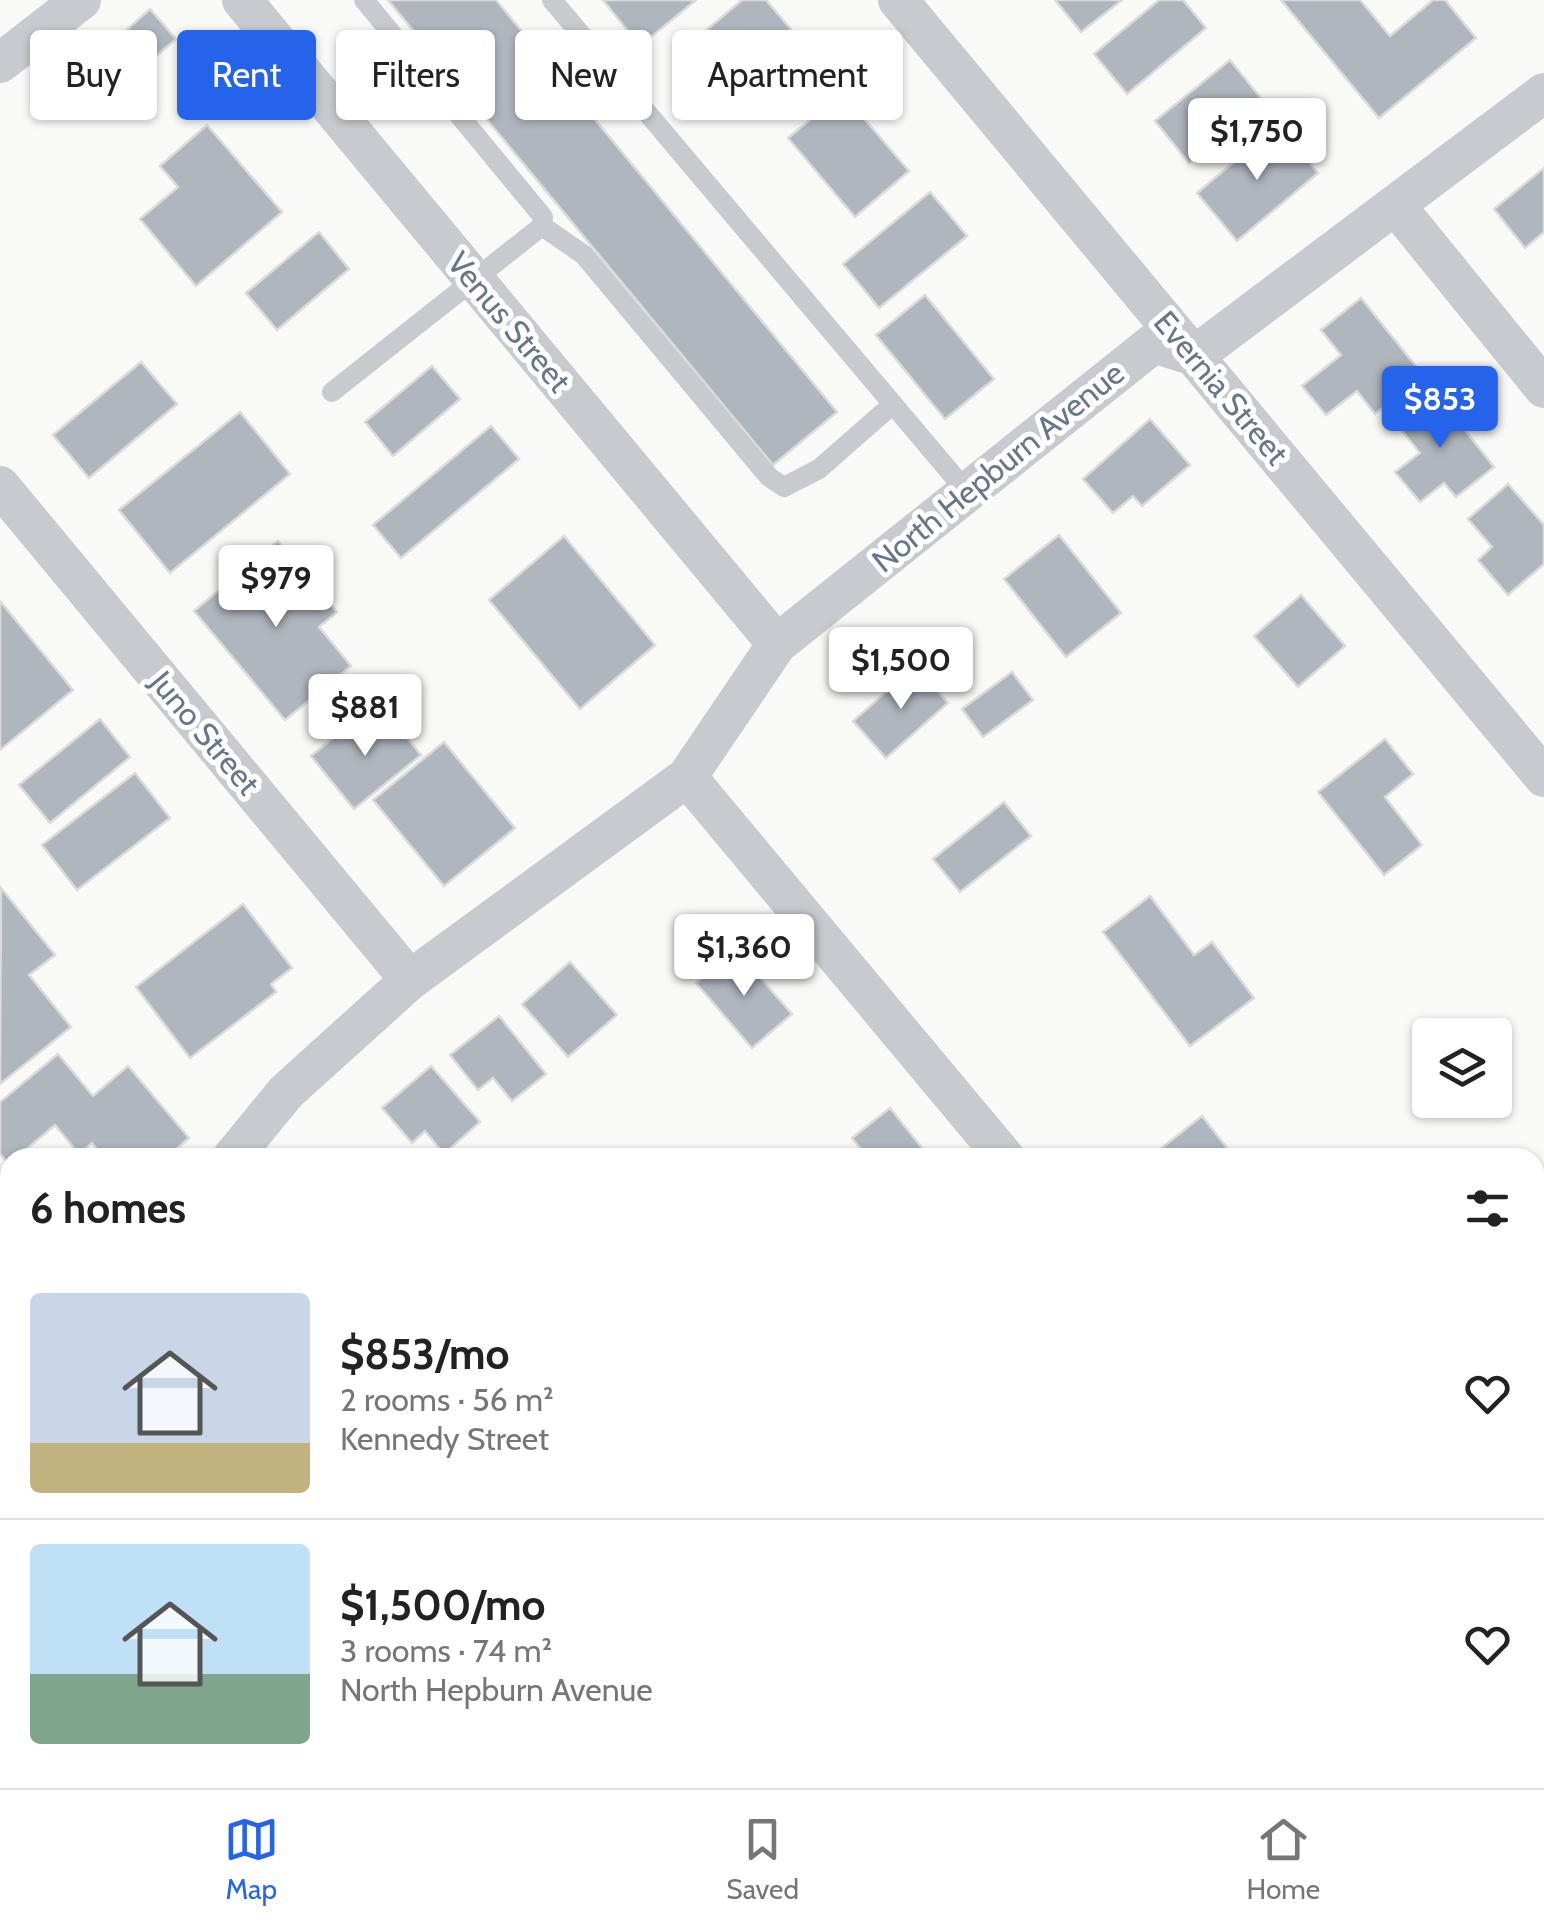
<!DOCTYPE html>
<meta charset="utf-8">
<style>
body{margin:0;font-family:Cabin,sans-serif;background:#f2f2f2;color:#222;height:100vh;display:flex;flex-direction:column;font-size:38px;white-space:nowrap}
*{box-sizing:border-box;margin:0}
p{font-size:32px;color:#767676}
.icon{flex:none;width:55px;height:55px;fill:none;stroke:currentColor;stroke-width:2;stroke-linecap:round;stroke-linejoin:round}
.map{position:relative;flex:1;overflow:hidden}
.panel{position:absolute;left:0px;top:1148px;width:1545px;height:642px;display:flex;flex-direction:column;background:#fff;border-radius:30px 30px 0 0;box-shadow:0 2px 8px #0004}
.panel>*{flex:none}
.banner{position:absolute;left:30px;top:30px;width:1000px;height:90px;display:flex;gap:20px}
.controls{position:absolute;left:1412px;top:1018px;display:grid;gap:20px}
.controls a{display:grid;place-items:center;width:100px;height:100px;border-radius:10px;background:#fff;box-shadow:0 2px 8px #0004;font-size:50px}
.price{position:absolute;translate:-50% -85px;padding:0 22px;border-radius:10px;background:#fff;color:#222;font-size:32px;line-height:65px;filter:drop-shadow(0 2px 5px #0008)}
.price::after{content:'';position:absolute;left:50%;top:60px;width:30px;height:22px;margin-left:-15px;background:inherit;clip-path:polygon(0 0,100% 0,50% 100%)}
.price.current{background:#2563eb;color:#fff}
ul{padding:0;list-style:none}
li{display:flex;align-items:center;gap:30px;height:250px;padding:0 30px}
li+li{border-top:2px solid #e0e0e0}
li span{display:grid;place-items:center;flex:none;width:280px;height:200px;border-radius:10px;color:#555}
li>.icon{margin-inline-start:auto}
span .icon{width:120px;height:120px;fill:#fffc;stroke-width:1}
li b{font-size:42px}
h2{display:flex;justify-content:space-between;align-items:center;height:120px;padding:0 30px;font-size:42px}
.chip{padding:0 35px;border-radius:10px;background:#fff;box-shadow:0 2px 8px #0004;font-size:35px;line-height:90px}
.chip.current{background:#2563eb;color:#fff}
.tabs{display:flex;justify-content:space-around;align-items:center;height:140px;border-top:2px solid #e0e0e0;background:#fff;font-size:28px;color:#767676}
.tabs a{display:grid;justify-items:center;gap:5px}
.tabs .current{color:#2563eb}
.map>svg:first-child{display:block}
.building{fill:#afb6bd;stroke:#dbdbd9;stroke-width:2.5}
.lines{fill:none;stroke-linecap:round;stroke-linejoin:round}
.service{stroke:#c7cace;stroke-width:20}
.minor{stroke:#c7cace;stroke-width:40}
.labels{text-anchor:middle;stroke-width:10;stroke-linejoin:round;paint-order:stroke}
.street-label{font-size:32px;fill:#677789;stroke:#fff}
</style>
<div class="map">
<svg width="1544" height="1788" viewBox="0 0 1544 1788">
<rect width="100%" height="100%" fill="#f9faf7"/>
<path class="building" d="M 388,0 L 496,0 L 837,412 L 773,465 Z
M 603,0 L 696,0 L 640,46 Z
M 742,0 L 766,0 L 823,67 L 769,112 L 703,33 Z
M 1055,0 L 1122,0 L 1081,32 Z
M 1159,0 L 1183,0 L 1206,28 L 1127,94 L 1094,54 Z
M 1281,0 L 1360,0 L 1390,36 L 1433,0 L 1445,0 L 1476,38 L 1379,118 Z
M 150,9 L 176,39 L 130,79 L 104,50 Z
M 1230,60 L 1264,102 L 1189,163 L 1155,121 Z
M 842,93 L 909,171 L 855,217 L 788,138 Z
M 207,125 L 282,212 L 196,286 L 140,219 L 178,187 L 160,166 Z
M 1278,125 L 1318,173 L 1237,241 L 1197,193 Z
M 1544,168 L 1544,232 L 1525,248 L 1494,209 Z
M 930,192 L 967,236 L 879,308 L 843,264 Z
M 319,232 L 349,269 L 277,330 L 246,293 Z
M 925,295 L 994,379 L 945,419 L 876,335 Z
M 1361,298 L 1423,375 L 1375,414 L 1357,391 L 1326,415 L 1302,386 L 1341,355 L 1321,330 Z
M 141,362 L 177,404 L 89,478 L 53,435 Z
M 432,366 L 460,399 L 393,456 L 365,422 Z
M 1434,391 L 1494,467 L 1456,497 L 1444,483 L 1420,502 L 1395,472 L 1420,453 L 1395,422 Z
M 240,412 L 290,474 L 170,573 L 119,510 Z
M 1150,419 L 1190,465 L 1142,506 L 1133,496 L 1113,513 L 1083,479 Z
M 491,426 L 519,459 L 401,558 L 373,525 Z
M 1508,484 L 1544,525 L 1544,564 L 1508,595 L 1478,560 L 1492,547 L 1468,519 Z
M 1059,535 L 1121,613 L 1066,657 L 1004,579 Z
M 564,536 L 655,645 L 580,709 L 489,600 Z
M 278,541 L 337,612 L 319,627 L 351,666 L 285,720 L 194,611 Z
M 1301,595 L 1345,646 L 1298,687 L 1254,636 Z
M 0,601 L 73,690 L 0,750 Z
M 916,666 L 948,703 L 886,758 L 853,721 Z
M 1012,672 L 1033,700 L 983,737 L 962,709 Z
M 364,713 L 381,734 L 395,723 L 421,755 L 354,809 L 311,756 Z
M 100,719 L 130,757 L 50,823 L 19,785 Z
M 1385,739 L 1413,774 L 1385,797 L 1422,845 L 1384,875 L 1318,792 Z
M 444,742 L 515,828 L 444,886 L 373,800 Z
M 135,773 L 170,818 L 77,890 L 42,845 Z
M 1004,802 L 1031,836 L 960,892 L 933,859 Z
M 1,888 L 55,955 L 29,975 L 71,1027 L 0,1084 Z
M 1150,896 L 1194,955 L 1212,942 L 1254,998 L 1190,1046 L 1103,932 Z
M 243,904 L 292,968 L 271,984 L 276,992 L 190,1058 L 136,987 Z
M 735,949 L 792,1014 L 752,1048 L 696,983 Z
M 570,962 L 617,1015 L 568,1057 L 522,1004 Z
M 499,1016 L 546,1074 L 512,1101 L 493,1078 L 478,1090 L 450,1055 Z
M 58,1054 L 93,1096 L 128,1066 L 189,1138 L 166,1158 L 104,1158 L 92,1143 L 79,1154 L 55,1125 L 16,1158 L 10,1158 L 9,1164 L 0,1154 L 0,1102 Z
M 431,1066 L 480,1122 L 444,1154 L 425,1131 L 412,1143 L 382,1108 Z
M 890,1108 L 930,1158 L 868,1158 L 852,1138 Z
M 1202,1116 L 1235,1158 L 1149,1158 Z
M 0,1484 L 10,1496 L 10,1583 L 5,1587 L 0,1581 Z
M 8,1770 L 10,1780 L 22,1788 L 0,1788 L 0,1776 Z
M 493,1780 L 551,1780 L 558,1788 L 499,1788 Z
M 999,1780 L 1095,1780 L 1085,1788 L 1005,1788 Z
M 1390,1780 L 1433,1780 L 1440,1788 L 1381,1788 Z"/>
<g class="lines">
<path class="service" d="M 364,0 L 543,217 L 542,226 L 584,255 L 769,477 L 784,487 L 819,469 L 893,404
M 552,0 L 967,492
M 332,392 L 542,226"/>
<path class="minor" d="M 242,0 L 777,644
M 898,0 L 1544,777
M 0,63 L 81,0
M 1396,206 L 1544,388
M 0,486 L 410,980
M 687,777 L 1005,1158
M 232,1158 L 286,1092 L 410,980 L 687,777 L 777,644 L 1154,343 L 1194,356 L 1544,93
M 0,1268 L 10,1280
M 0,1366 L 10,1358
M 1535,1546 L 1544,1539
M 0,1671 L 10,1683
M 90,1780 L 96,1788
M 1526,1780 L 1532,1788
M 307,1788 L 317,1780
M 1228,1788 L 1238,1780"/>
</g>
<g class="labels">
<g class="street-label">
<text transform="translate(509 322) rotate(50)" y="11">Venus Street</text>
<text transform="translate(1221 388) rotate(50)" y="11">Evernia Street</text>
<text transform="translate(998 467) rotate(-39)" y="11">North Hepburn Avenue</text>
<text transform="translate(205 733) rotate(50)" y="11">Juno Street</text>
</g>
</g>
</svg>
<div class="controls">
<a><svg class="icon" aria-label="layers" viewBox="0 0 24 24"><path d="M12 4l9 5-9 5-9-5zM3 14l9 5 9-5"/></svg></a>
</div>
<b class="price" style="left:1257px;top:183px">$1,750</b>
<b class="price current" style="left:1440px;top:451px">$853</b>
<b class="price" style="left:276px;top:630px">$979</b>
<b class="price" style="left:901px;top:712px">$1,500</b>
<b class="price" style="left:365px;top:759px">$881</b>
<b class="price" style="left:744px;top:999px">$1,360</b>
<div class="banner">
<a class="chip">Buy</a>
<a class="chip current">Rent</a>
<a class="chip">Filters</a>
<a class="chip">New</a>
<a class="chip">Apartment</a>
</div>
<section class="panel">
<h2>6 homes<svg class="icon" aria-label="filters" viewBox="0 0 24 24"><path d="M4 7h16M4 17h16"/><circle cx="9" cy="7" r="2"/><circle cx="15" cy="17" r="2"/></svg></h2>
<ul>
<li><span style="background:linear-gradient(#c9d6e8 75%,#c2b280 0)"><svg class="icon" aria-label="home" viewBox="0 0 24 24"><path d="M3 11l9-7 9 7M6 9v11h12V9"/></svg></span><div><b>$853/mo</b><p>2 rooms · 56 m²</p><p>Kennedy Street</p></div><svg class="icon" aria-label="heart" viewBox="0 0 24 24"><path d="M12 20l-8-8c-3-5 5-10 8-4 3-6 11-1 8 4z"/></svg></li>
<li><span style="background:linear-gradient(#bfe0f5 65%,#7fa58c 0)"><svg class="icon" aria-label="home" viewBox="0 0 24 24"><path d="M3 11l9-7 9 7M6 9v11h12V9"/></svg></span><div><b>$1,500/mo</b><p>3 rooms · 74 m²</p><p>North Hepburn Avenue</p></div><svg class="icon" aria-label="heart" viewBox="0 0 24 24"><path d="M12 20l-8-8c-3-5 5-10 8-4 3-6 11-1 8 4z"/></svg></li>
</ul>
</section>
</div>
<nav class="tabs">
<a class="current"><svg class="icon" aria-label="map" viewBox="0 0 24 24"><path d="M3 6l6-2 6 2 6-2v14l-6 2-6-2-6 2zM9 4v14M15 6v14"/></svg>Map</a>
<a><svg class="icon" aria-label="saved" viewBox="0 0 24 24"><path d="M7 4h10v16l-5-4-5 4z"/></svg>Saved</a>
<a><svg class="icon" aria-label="home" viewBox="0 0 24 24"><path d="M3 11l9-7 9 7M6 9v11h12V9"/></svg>Home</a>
</nav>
